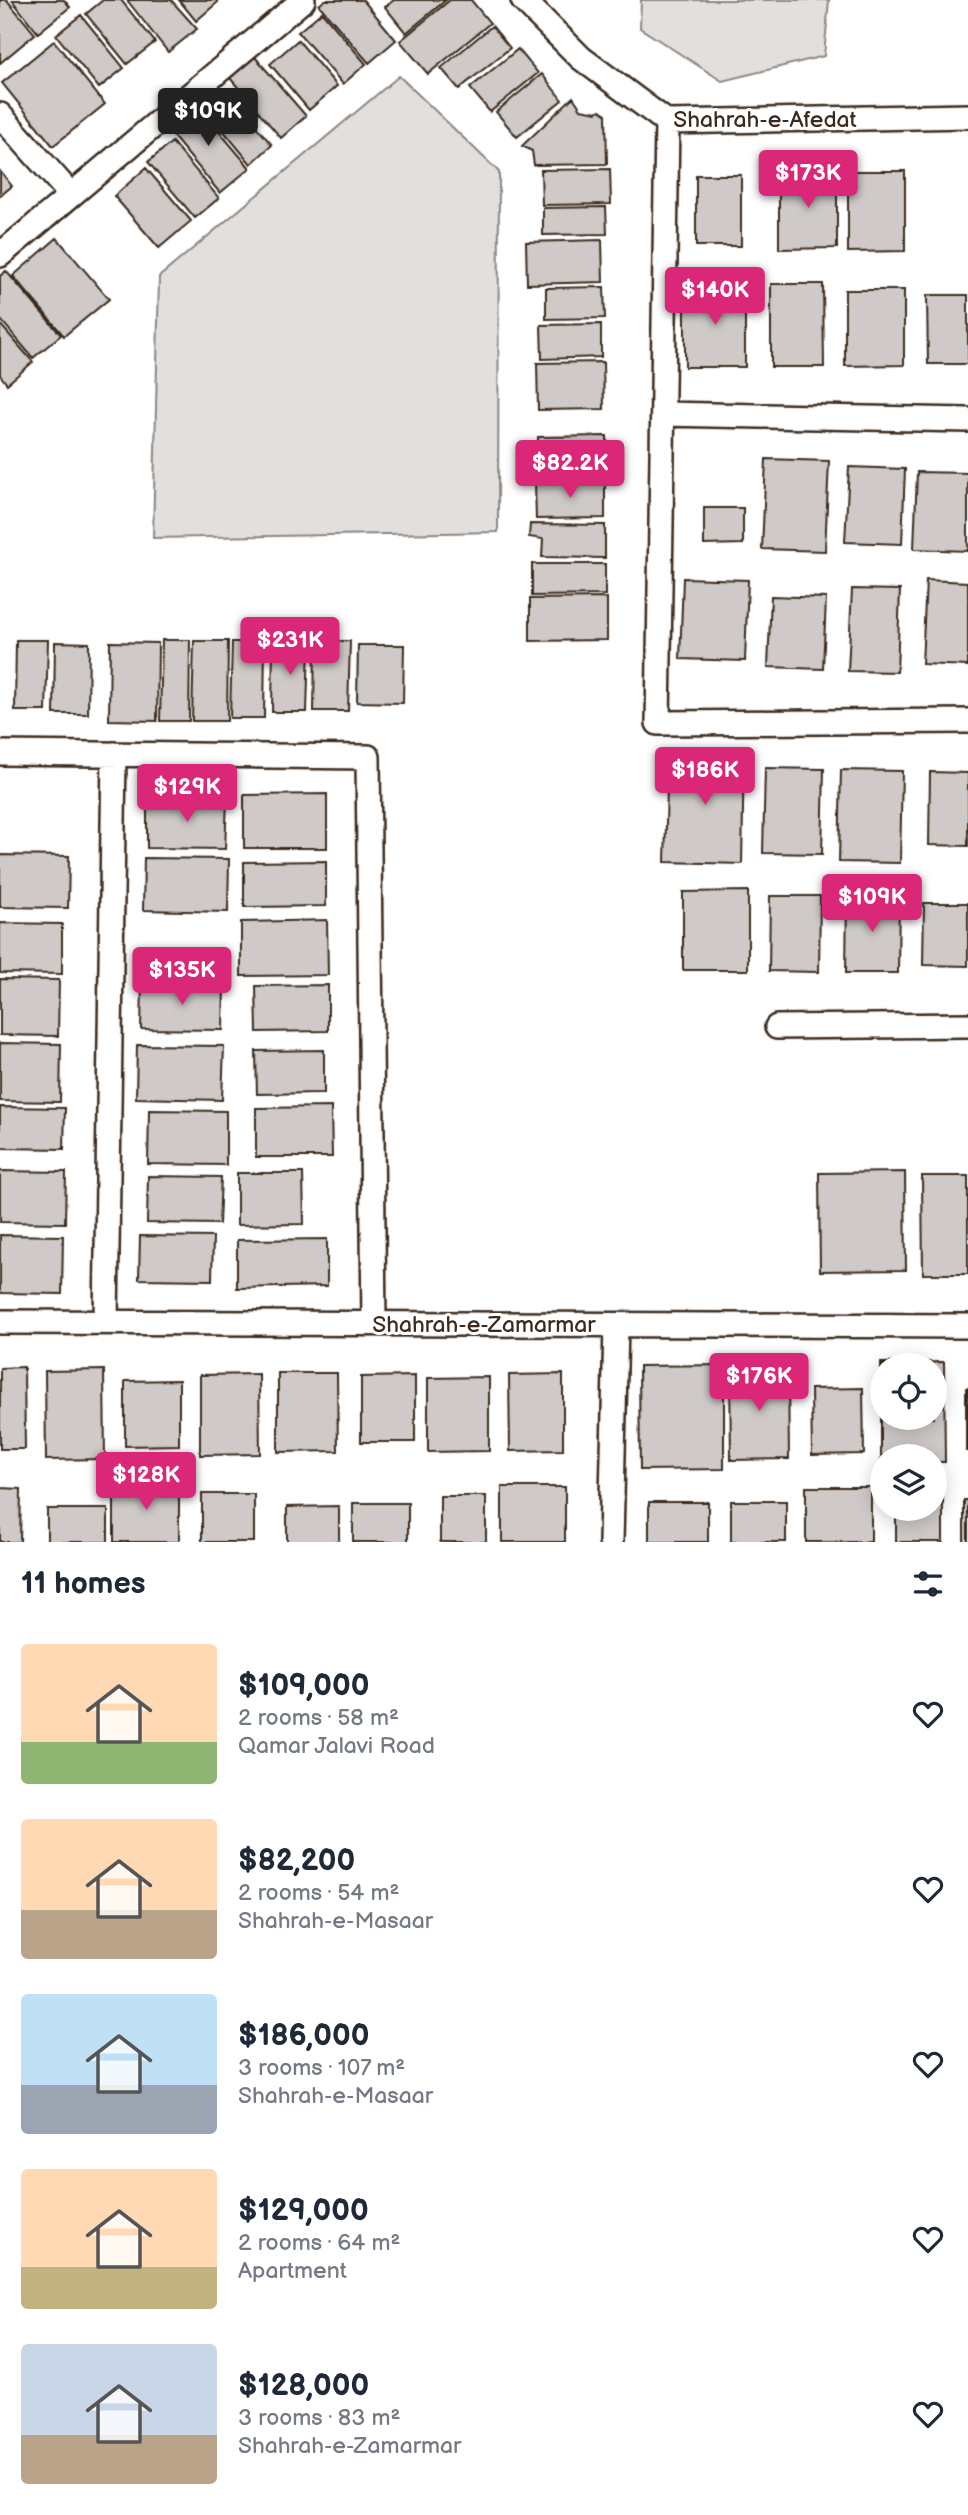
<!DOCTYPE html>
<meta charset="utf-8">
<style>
body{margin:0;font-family:"Balsamiq Sans",sans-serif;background:#f6f6f7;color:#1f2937;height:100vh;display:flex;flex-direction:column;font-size:26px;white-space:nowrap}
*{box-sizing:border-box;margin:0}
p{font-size:23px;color:#747a83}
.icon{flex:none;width:38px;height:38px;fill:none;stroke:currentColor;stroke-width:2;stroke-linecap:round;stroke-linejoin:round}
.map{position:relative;height:1542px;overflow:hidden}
.drawer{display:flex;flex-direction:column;background:#fff;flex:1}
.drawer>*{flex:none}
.fabs{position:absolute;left:870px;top:1353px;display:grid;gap:14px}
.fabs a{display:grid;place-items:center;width:77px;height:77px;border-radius:50%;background:#fff;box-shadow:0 4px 18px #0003;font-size:35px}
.price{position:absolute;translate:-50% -60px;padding:0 16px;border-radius:7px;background:#db2777;color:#fff;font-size:23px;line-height:46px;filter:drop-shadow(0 2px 4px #0008)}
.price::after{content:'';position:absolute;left:50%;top:42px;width:21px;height:16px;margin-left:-10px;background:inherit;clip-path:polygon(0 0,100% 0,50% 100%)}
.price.on{background:#222;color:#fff}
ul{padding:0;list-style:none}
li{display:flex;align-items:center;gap:21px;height:175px;padding:0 21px}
li span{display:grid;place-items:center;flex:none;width:196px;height:140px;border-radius:7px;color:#555}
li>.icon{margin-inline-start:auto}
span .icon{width:84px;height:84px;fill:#fffc;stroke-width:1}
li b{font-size:30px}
h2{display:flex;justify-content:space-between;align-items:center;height:84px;padding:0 21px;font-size:30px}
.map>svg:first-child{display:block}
.green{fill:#e2e0de;stroke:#8e857e;stroke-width:2}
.building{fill:#cfcac7;stroke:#3b2a1e;stroke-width:2;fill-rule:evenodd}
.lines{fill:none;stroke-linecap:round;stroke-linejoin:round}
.minor-casing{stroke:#3b2a1e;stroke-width:28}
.minor{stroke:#fff;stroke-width:23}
.labels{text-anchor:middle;stroke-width:6;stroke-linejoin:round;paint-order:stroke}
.street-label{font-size:23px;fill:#3b2a1e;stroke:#fff}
</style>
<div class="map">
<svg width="968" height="1542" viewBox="0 0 968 1542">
<rect width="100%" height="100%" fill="#fff"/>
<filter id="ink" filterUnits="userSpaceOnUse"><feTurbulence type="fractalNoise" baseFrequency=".0143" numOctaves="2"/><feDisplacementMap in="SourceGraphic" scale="14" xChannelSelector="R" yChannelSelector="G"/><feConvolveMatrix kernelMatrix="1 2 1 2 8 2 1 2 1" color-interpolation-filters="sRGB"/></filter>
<g filter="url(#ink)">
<path class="green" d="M 641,0 L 829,0 L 824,56 L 722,81 L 640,28 Z
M 399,76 L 499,172 L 498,532 L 153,538 L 159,277 Z"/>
<path class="building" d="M 0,0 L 7,0 L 35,34 L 0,63 Z
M 12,0 L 64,0 L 70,7 L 38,33 Z
M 103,0 L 121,0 L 155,42 L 127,64 L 86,14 Z
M 127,0 L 171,0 L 197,29 L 168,52 Z
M 179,0 L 216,0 L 218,2 L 196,21 Z
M 325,0 L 363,0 L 396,40 L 369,63 L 319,5 Z
M 394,0 L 446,0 L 406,33 L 385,7 Z
M 450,0 L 471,0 L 490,23 L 428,74 L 400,41 Z
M 322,12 L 366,64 L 343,84 L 298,32 Z
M 81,15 L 124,68 L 99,88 L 56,35 Z
M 492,26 L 510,48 L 459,89 L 441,68 Z
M 298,40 L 337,86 L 309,110 L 270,64 Z
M 54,41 L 105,104 L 53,146 L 2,83 Z
M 518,49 L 538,73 L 490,112 L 470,88 Z
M 255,57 L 306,116 L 281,138 L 230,78 Z
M 542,74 L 562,100 L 517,137 L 496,112 Z
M 573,97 L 581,109 L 597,112 L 600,110 L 606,114 L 607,164 L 534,165 L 532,151 L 522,146 Z
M 234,100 L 272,145 L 251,164 L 213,118 Z
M 195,103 L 250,168 L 220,193 L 166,128 Z
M 172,142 L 219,198 L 195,218 L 148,162 Z
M 146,168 L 191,221 L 159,248 L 114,196 Z
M 610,169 L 611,204 L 542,205 L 541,170 Z
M 0,171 L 12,186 L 0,196 Z
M 837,171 L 837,248 L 779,249 L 779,172 Z
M 848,171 L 905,171 L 905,251 L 848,252 Z
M 696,175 L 741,175 L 741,246 L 696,246 Z
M 606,207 L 607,234 L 543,235 L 543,208 Z
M 57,238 L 109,299 L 64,336 L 13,276 Z
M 602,240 L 603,282 L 527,284 L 526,242 Z
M 6,271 L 61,335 L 33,358 L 0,319 L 0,276 Z
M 771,284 L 823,284 L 824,367 L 771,367 Z
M 604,287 L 605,318 L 546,319 L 546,288 Z
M 745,287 L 745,367 L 685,367 L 685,288 Z
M 845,290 L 904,290 L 904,365 L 845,366 Z
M 927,295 L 968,295 L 968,364 L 928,364 Z
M 0,324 L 33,362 L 7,384 L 0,375 Z
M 601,324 L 601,357 L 542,359 L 541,325 Z
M 603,362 L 604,409 L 538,410 L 537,363 Z
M 607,436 L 608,475 L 538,476 L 538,437 Z
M 766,459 L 829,461 L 825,551 L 762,549 Z
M 849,467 L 905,469 L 902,544 L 845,542 Z
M 917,472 L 968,473 L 968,551 L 914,549 Z
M 605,482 L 605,518 L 536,519 L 535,483 Z
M 704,508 L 743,508 L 743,544 L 704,545 Z
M 530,524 L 605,525 L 605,558 L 542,557 L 543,539 L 529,537 Z
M 532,564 L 605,564 L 605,595 L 532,596 Z
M 683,578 L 748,580 L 745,661 L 680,659 Z
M 926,580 L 968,582 L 968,666 L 922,664 Z
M 852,589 L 900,590 L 897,672 L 848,671 Z
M 771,596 L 826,598 L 823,669 L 768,667 Z
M 607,598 L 607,640 L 530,641 L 530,599 Z
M 16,640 L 48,640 L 46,711 L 15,711 Z
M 162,640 L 190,640 L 189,721 L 160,721 Z
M 194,641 L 228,641 L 227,721 L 192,721 Z
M 315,641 L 350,641 L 348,711 L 314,711 Z
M 55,642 L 89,643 L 88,714 L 54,714 Z
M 110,642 L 158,643 L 157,721 L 109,720 Z
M 232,642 L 265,642 L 264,718 L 230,718 Z
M 273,642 L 309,643 L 307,712 L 272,712 Z
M 358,645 L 404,645 L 403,703 L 357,702 Z
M 668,750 L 744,751 L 742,864 L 665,862 Z
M 765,768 L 824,769 L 822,854 L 763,853 Z
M 841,770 L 902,771 L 900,863 L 839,862 Z
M 930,772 L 968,773 L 968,846 L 929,845 Z
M 327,794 L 327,848 L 244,848 L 244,795 Z
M 147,799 L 227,800 L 225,849 L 147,848 Z
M 0,855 L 69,856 L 68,908 L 0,907 Z
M 144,858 L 229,859 L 228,912 L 143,910 Z
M 326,861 L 326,906 L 244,907 L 244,862 Z
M 748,891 L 748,970 L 683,970 L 683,892 Z
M 770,896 L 820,896 L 819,972 L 769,971 Z
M 847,896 L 899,896 L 898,973 L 846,973 Z
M 924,903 L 968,903 L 968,966 L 923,965 Z
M 327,920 L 328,975 L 241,976 L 241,922 Z
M 0,923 L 62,924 L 62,974 L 0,973 Z
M 0,979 L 59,980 L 58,1036 L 0,1035 Z
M 142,984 L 224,986 L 223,1030 L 141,1029 Z
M 328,985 L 328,1031 L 257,1032 L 256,986 Z
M 0,1043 L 61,1044 L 60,1102 L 0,1101 Z
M 137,1045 L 224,1046 L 222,1100 L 136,1098 Z
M 324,1050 L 324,1093 L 257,1094 L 256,1051 Z
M 0,1107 L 65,1108 L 64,1149 L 0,1148 Z
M 331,1107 L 332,1157 L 256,1157 L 256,1108 Z
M 149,1110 L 226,1111 L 226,1165 L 148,1164 Z
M 0,1171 L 66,1172 L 65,1223 L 0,1222 Z
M 905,1172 L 906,1270 L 820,1271 L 819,1173 Z
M 237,1173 L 303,1173 L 304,1224 L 237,1225 Z
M 148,1176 L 221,1177 L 219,1224 L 147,1223 Z
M 922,1176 L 968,1176 L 968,1274 L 923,1274 Z
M 0,1235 L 63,1236 L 62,1294 L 0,1293 Z
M 140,1236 L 213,1237 L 212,1280 L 139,1279 Z
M 327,1239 L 327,1286 L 237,1288 L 237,1240 Z
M 944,1362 L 945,1462 L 934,1462 L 934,1456 L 882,1456 L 881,1462 L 881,1363 ZM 882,1365 L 934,1365 L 934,1418 L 882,1418 Z
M 724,1365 L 724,1469 L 640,1470 L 639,1366 Z
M 788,1366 L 789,1459 L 731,1460 L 730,1367 Z
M 24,1367 L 25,1449 L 0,1449 L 0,1368 Z
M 104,1370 L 105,1459 L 46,1460 L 45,1371 Z
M 278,1373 L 337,1373 L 338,1451 L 278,1452 Z
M 259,1374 L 260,1454 L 200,1455 L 200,1375 Z
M 563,1374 L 563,1450 L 510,1451 L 509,1375 Z
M 415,1376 L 415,1442 L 361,1442 L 361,1377 Z
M 489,1377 L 489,1451 L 428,1452 L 428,1378 Z
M 179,1380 L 179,1445 L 125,1446 L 125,1381 Z
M 863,1388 L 864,1454 L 812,1455 L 811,1389 Z
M 966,1388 L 968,1388 L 968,1451 L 966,1451 Z
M 114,1481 L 179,1481 L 179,1542 L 114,1542 Z
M 502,1487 L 565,1487 L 565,1542 L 502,1542 Z
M 806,1487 L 871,1487 L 871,1542 L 806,1542 Z
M 0,1488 L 21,1489 L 20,1542 L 0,1542 Z
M 934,1489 L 943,1489 L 943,1542 L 896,1542 L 896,1508 L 934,1508 Z
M 202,1494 L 254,1494 L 254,1542 L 202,1542 Z
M 440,1496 L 486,1496 L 486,1542 L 440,1542 Z
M 964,1500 L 968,1500 L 968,1542 L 964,1542 Z
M 731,1501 L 786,1501 L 786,1542 L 731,1542 Z
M 649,1502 L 708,1502 L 708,1542 L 649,1542 Z
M 353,1503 L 408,1503 L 408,1542 L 353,1542 Z
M 339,1506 L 339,1542 L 287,1542 L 287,1507 Z
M 47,1509 L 108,1509 L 108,1542 L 47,1542 Z"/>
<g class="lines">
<g class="minor-casing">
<path id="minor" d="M 523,0 L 581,58 L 667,122 L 968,116
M 0,115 L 71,195
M 667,122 L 658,723 L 968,721
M 0,255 L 303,0
M 663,414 L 968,420
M 0,753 L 368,757 L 374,1323
M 777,1027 L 968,1025
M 0,1322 L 968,1326
M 106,1322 L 114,754
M 611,1542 L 616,1325"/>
</g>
<use href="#minor" class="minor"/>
</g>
</g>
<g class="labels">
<g class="street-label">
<text x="765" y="127">Shahrah-e-Afedat</text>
<text x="484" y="1332">Shahrah-e-Zamarmar</text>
</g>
</g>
</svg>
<div class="fabs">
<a><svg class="icon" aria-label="locate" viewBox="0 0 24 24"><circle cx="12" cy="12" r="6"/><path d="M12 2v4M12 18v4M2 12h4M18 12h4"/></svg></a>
<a><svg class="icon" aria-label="layers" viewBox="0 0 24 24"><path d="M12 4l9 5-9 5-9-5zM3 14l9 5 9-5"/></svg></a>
</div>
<b class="price on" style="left:208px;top:148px">$109K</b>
<b class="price" style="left:808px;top:210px">$173K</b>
<b class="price" style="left:715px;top:327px">$140K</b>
<b class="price" style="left:570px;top:500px">$82.2K</b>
<b class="price" style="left:290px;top:677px">$231K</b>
<b class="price" style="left:705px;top:807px">$186K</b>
<b class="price" style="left:187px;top:824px">$129K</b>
<b class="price" style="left:872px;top:934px">$109K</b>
<b class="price" style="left:182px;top:1007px">$135K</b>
<b class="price" style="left:759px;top:1413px">$176K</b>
<b class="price" style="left:146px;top:1512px">$128K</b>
</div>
<section class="drawer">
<h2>11 homes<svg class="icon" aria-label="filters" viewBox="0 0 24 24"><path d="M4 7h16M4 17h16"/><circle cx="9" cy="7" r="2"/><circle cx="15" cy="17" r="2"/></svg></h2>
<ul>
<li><span style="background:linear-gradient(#ffd9b3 70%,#8fb573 0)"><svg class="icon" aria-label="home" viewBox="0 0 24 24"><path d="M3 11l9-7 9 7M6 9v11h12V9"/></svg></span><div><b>$109,000</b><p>2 rooms · 58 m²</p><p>Qamar Jalavi Road</p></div><svg class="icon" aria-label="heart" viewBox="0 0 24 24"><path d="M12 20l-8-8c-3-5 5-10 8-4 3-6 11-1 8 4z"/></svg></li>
<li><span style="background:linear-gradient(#ffd9b3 65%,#b9a48a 0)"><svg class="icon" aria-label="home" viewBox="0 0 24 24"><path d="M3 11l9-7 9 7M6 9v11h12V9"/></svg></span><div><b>$82,200</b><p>2 rooms · 54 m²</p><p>Shahrah-e-Masaar</p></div><svg class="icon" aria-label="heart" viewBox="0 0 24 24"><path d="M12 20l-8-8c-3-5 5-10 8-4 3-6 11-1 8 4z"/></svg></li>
<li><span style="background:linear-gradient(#bfe0f5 65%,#9aa5b1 0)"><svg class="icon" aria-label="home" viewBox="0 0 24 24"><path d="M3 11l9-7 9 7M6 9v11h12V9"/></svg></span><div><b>$186,000</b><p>3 rooms · 107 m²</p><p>Shahrah-e-Masaar</p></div><svg class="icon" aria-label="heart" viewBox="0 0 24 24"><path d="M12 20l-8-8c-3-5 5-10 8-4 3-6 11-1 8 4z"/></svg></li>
<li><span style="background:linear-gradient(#ffd9b3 70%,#c2b280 0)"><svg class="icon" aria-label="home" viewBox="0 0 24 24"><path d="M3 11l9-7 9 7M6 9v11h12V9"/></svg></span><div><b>$129,000</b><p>2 rooms · 64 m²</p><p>Apartment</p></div><svg class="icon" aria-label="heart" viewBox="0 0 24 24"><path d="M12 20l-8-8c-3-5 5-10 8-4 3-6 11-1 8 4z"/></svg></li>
<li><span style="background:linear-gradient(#c9d6e8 65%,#b9a48a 0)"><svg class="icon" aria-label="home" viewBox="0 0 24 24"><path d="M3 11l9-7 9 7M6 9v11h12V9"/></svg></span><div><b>$128,000</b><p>3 rooms · 83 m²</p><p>Shahrah-e-Zamarmar</p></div><svg class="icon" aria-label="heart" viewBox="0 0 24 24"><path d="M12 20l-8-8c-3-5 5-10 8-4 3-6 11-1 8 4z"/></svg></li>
</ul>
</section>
